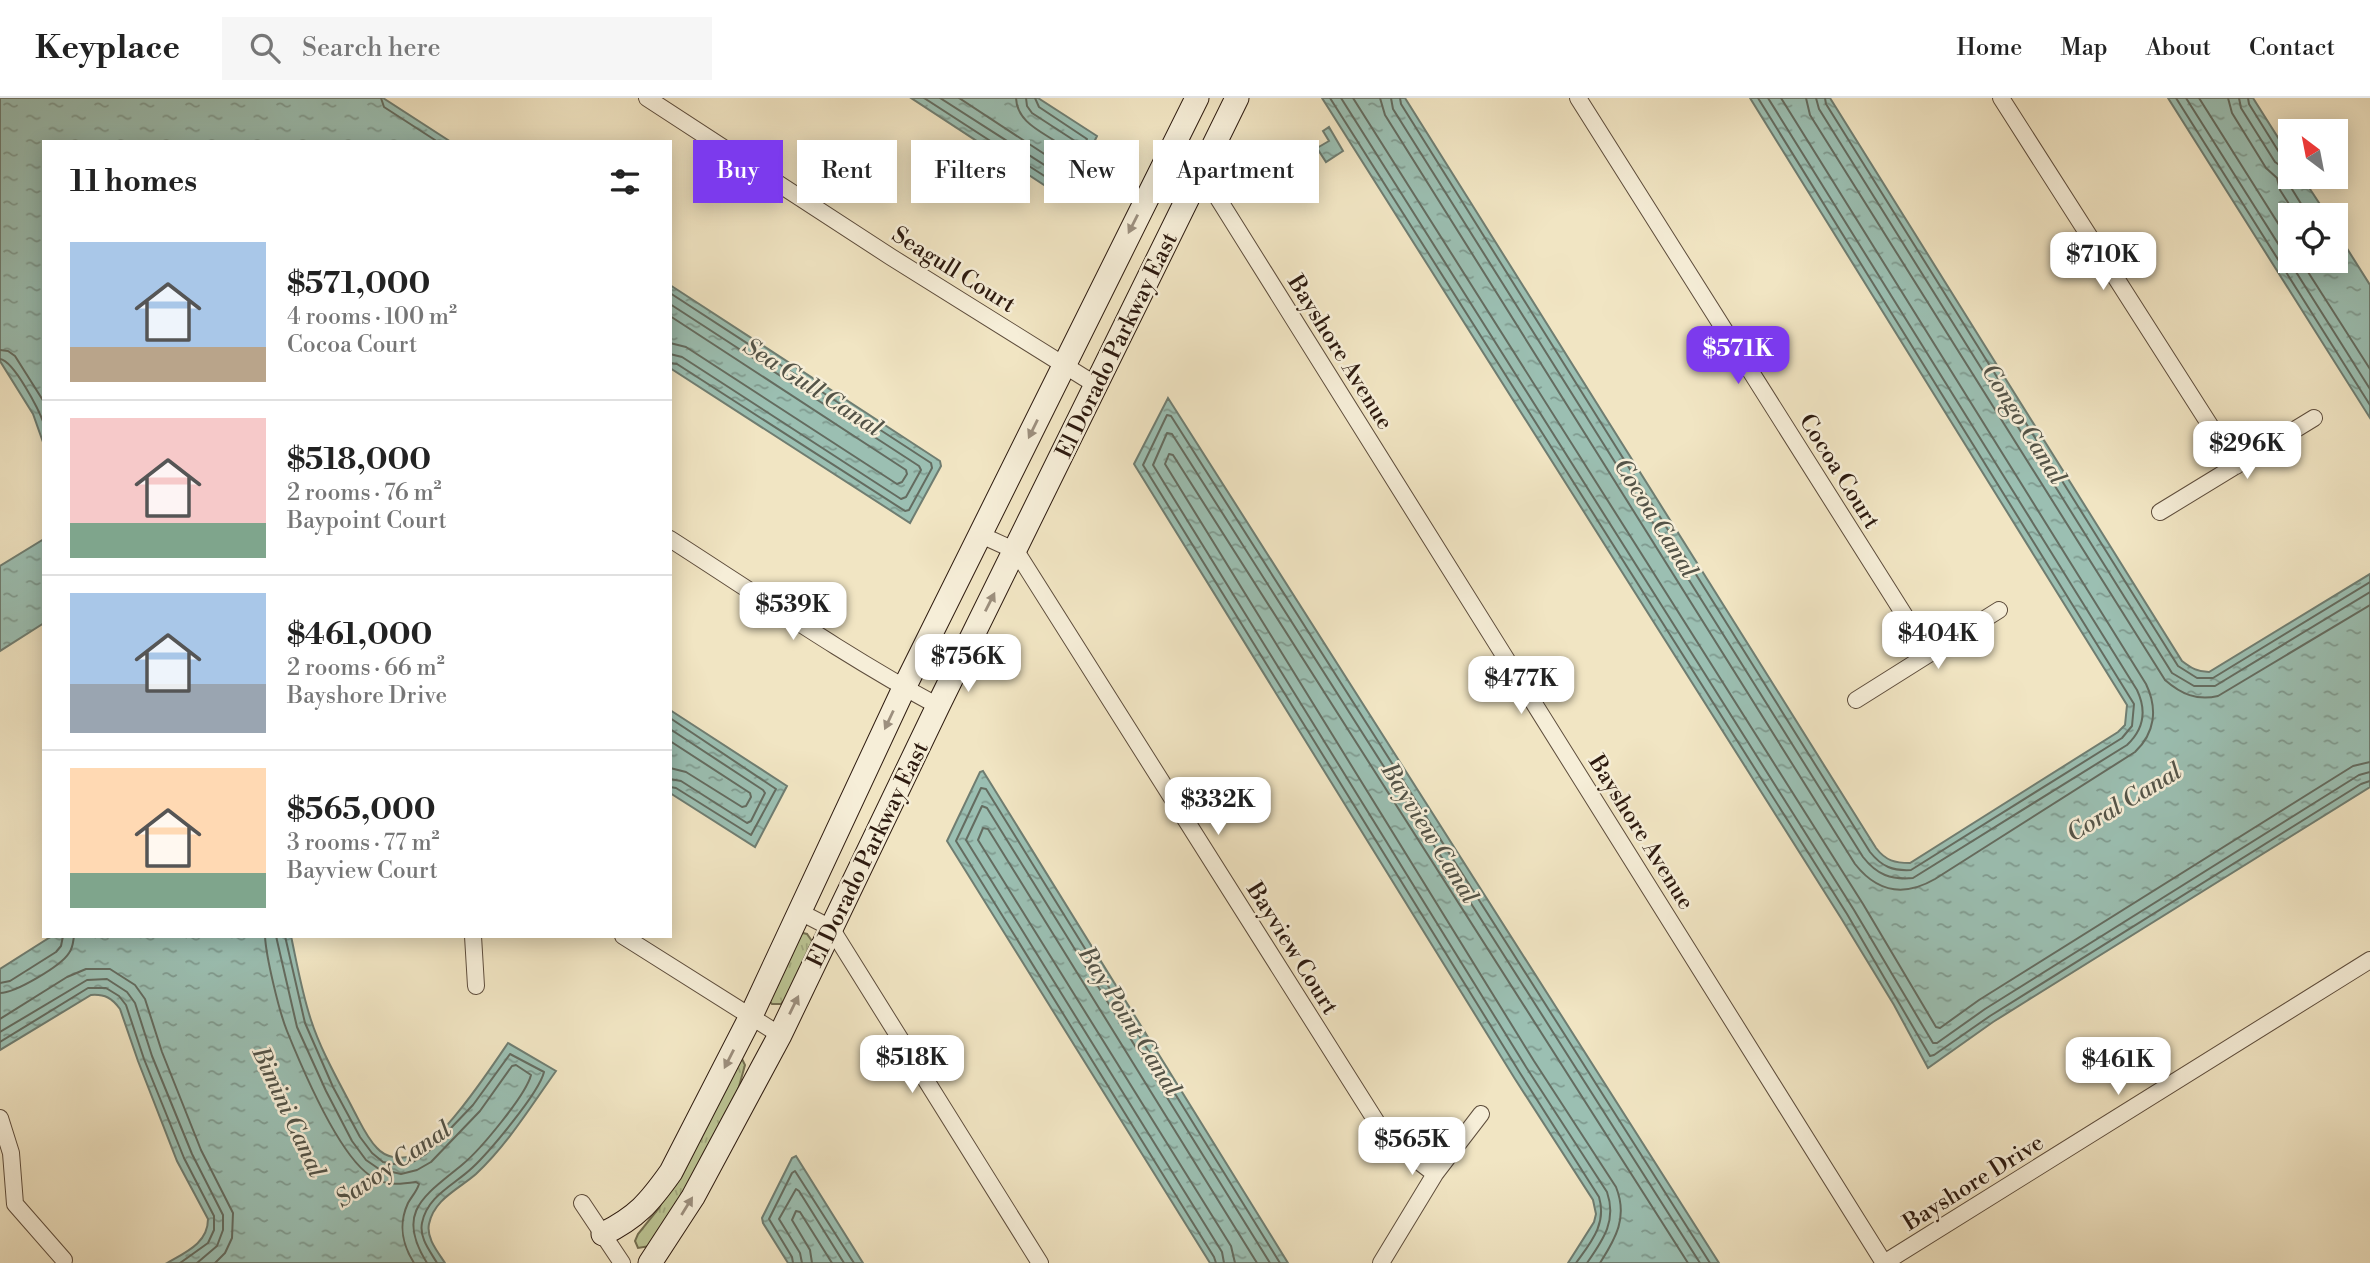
<!DOCTYPE html>
<meta charset="utf-8">
<style>
body{margin:0;font-family:"Libre Bodoni",serif;background:#f6f6f6;color:#222;height:100vh;display:flex;flex-direction:column;font-size:26px;white-space:nowrap}
*{box-sizing:border-box;margin:0}
p{font-size:23px;color:#767676}
.icon{flex:none;width:38px;height:38px;fill:none;stroke:currentColor;stroke-width:2;stroke-linecap:round;stroke-linejoin:round}
.map{position:relative;flex:1;overflow:hidden}
.details{position:absolute;left:42px;top:42px;width:630px;height:798px;display:flex;flex-direction:column;background:#fff;border-radius:0px;box-shadow:0 4px 18px #0003}
.details>*{flex:none}
.banner{position:absolute;left:693px;top:42px;width:665px;height:63px;display:flex;gap:14px}
.needle{width:46px;rotate:328deg}
.fabs{position:absolute;left:2278px;top:21px;display:grid;gap:14px}
.fabs a{display:grid;place-items:center;width:70px;height:70px;border-radius:0px;background:#fff;box-shadow:0 4px 18px #0003;font-size:35px}
.price{position:absolute;translate:-50% -60px;padding:0 16px;border-radius:14px;background:#fff;color:#222;font-size:23px;line-height:46px;filter:drop-shadow(0 2px 4px #0008)}
.price::after{content:'';position:absolute;left:50%;top:42px;width:21px;height:16px;margin-left:-10px;background:inherit;clip-path:polygon(0 0,100% 0,50% 100%)}
.price.on{background:#7c3aed;color:#fff}
ul{padding:0;list-style:none}
li{display:flex;align-items:center;gap:21px;height:175px;padding:0 28px}
li+li{border-top:2px solid #e0e0e0}
li span{display:grid;place-items:center;flex:none;width:196px;height:140px;border-radius:0px;color:#555}
li>.icon{margin-inline-start:auto}
span .icon{width:84px;height:84px;fill:#fffc;stroke-width:1}
li b{font-size:30px}
h2{display:flex;justify-content:space-between;align-items:center;height:84px;padding:0 28px;font-size:30px}
.pill{padding:0 24px;border-radius:0px;background:#fff;box-shadow:0 4px 18px #0003;font-size:24px;line-height:63px}
.pill.on{background:#7c3aed;color:#fff}
header{display:flex;align-items:center;gap:42px;box-sizing:border-box;height:98px;padding:0 35px;background:#fff;border-bottom:2px solid #e0e0e0}
header strong{font-size:33px}
nav{display:flex;gap:38px;margin-inline-start:auto;font-size:24px}
.search{width:490px;height:63px;background:#f6f6f6;display:flex;align-items:center;gap:18px;box-sizing:border-box;padding:0 24px;border-radius:0px;color:#767676;font-size:26px}
.map>svg:first-child{display:block}
.grass{fill:url(#grass-tufts);stroke:#746f51;stroke-width:2}
.water{fill:url(#water-ripples);stroke:#6f7d71;stroke-width:2}
.lines{fill:none;stroke-linecap:round;stroke-linejoin:round}
.shore{stroke:#646c60;stroke-width:2}
.street-casing{stroke:#5e4d3c;stroke-width:18}
.secondary-casing{stroke:#2d1a0f;stroke-width:25}
.street{stroke:#f6eed8;stroke-width:16}
.secondary{stroke:#f6eed8;stroke-width:23}
.oneway{fill:#9c8f7e}
.labels{text-anchor:middle;stroke-width:5;stroke-linejoin:round;paint-order:stroke}
.street-label{font-size:23px;fill:#2d1a0f;stroke:#f6eed8}
.water-label{font-size:24px;font-style:italic;fill:#545448;stroke:#f6eed8}
</style>
<header>
<strong>Keyplace</strong>
<div class="search"><svg class="icon" aria-label="search" viewBox="0 0 24 24"><circle cx="10" cy="10" r="6"/><path d="M15 15l6 6"/></svg>Search here</div>
<nav><a>Home</a><a>Map</a><a>About</a><a>Contact</a></nav>
</header>
<div class="map">
<svg width="2370" height="1165" viewBox="0 0 2370 1165">
<defs>
<pattern id="grass-tufts" width="24" height="20" patternUnits="userSpaceOnUse" patternTransform="scale(1.75)"><rect width="24" height="20" fill="#bbc493"/><path d="M3 7l-1-3M5 7V3M7 7l1-3M15 17l-1-3M17 17v-4M19 17l1-3" fill="none" stroke="#a1a87e"/></pattern>
<pattern id="water-ripples" width="26" height="14" patternUnits="userSpaceOnUse" patternTransform="scale(1.75)"><rect width="26" height="14" fill="#9bbfb2"/><path d="M2 4q2-2 4 0t4 0M15 11q2-2 4 0t4 0" fill="none" stroke="#7f9a8f"/></pattern>
</defs>
<rect width="100%" height="100%" fill="#f1e5c3"/>
<filter id="stains"><feTurbulence type="fractalNoise" baseFrequency=".00286" numOctaves="4"/><feColorMatrix values="0 0 0 0 .2 0 0 0 0 .09 0 0 0 0 .02 0 0 0 .5 -.17"/></filter>
<radialGradient id="worn" r=".72"><stop offset=".6" stop-color="#630" stop-opacity="0"/><stop offset="1" stop-color="#630" stop-opacity=".3"/></radialGradient>
<path class="grass" d="M 803,835 L 807,836 L 814,846 L 790,897 L 781,906 L 772,906 L 769,903 L 798,836 Z
M 742,961 L 745,967 L 733,1010 L 720,1034 L 650,1148 L 638,1150 L 635,1143 L 638,1136 L 659,1110 L 735,964 Z"/>
<path class="water" d="M 0,0 L 383,0 L 451,44 L 44,44 L 44,347 L 33,316 L 0,263 Z
M 911,0 L 1038,0 L 1097,38 L 1068,98 L 1064,100 Z
M 1322,0 L 1405,0 L 1876,750 C 1886,763 1895,765 1910,765 L 2118,634 L 2125,627 L 2127,607 L 1750,0 L 1830,0 L 2182,563 C 2191,570 2198,574 2209,574 L 2370,476 L 2370,689 L 1993,924 L 1928,970 L 1894,907 L 1841,820 Z
M 2168,0 L 2253,0 L 2291,60 L 2291,79 L 2302,79 L 2327,117 L 2291,117 L 2291,163 L 2336,163 L 2336,133 L 2370,187 L 2370,320 Z
M 1329,29 L 1343,53 L 1326,64 L 1317,50 L 1329,43 L 1323,33 Z
M 670,187 L 940,363 L 941,368 L 910,425 L 670,270 Z
M 1168,300 L 1719,1165 L 1568,1165 L 1594,1124 L 1596,1116 L 1593,1102 L 1515,981 L 1134,366 Z
M 44,441 L 44,525 L 0,553 L 0,468 Z
M 670,612 L 787,688 L 755,749 L 670,695 Z
M 983,673 L 1288,1165 L 1210,1165 L 947,743 L 980,674 Z
M 52,838 L 291,838 C 297,866 302,895 311,922 C 321,953 339,984 354,1013 C 361,1026 367,1040 377,1050 C 385,1059 399,1062 411,1058 C 441,1045 489,973 508,945 L 556,973 C 531,1008 508,1046 476,1076 C 459,1091 434,1101 429,1126 C 426,1140 438,1154 445,1165 L 167,1165 C 186,1154 208,1145 208,1121 L 177,1063 L 138,963 L 120,911 C 112,900 105,896 91,897 L 0,952 L 0,871 Z
M 796,1058 L 863,1165 L 788,1165 L 763,1125 L 762,1120 L 792,1060 Z"/>
<g class="lines">
<path class="shore" d="M 381,0 L 384,9 L 438,44
M 924,0 L 1063,90 L 1087,41 L 1039,9 L 1035,0
M 940,0 L 1060,77 L 1075,43 L 1032,15 L 1027,8 L 1026,0
M 959,0 L 1052,61 L 1056,61 L 1061,47 C 1043,34 1017,25 1016,0
M 1330,0 L 1847,816 L 1930,958 L 1934,957 L 1990,918 L 2361,686 L 2370,683
M 1341,0 L 1854,812 L 1933,945 L 1937,945 L 1985,911 L 2359,677 L 2370,674
M 1353,0 L 1863,806 L 1936,929 L 1940,930 L 1979,902 L 2353,668 L 2370,664
M 1380,0 L 1385,17 L 1855,766 C 1877,794 1904,799 1935,781 L 2135,654 C 2155,635 2158,611 2146,586 L 1781,0
M 1391,0 L 1393,11 L 1863,759 C 1877,777 1891,782 1913,780 L 2127,647 C 2144,631 2147,613 2137,592 L 1768,0
M 1400,0 L 1401,6 L 1870,754 C 1882,769 1893,773 1911,772 L 2122,640 L 2132,628 L 2134,606 L 1758,0
M 1806,0 L 1810,17 L 2165,582 C 2181,596 2197,603 2218,598 L 2370,507
M 1816,0 L 1819,11 L 2172,575 L 2194,588 L 2215,588 L 2370,494
M 1825,0 L 1826,6 L 2178,568 L 2197,580 L 2213,580 L 2370,484
M 2176,0 L 2370,307
M 2186,0 L 2370,291
M 2199,0 L 2291,146
M 2228,0 L 2232,15 L 2266,70 L 2277,80 L 2280,92 L 2296,117
M 2239,0 L 2241,10 L 2275,64 L 2288,73 L 2290,88 L 2308,117
M 2248,0 L 2249,6 L 2282,59 L 2291,63
M 2301,163 L 2370,271
M 670,195 L 931,365 L 932,370 L 909,412 L 905,413 L 677,266 L 670,265
M 670,206 L 919,368 L 921,372 L 906,399 L 901,401 L 682,259 L 670,256
M 670,218 L 906,372 L 907,376 L 902,384 L 897,386 L 686,249 L 670,245
M 0,252 L 8,253 L 15,258 L 44,304
M 0,261 C 14,263 39,312 44,326
M 670,620 L 776,691 L 751,737 L 676,690 L 670,689
M 670,631 L 763,692 L 765,695 L 751,723 L 747,725 L 681,683 L 670,681
M 670,643 L 750,695 L 751,699 L 746,708 L 742,709 L 686,674 L 670,670
M 265,838 C 266,859 279,913 287,933 C 302,970 340,1062 374,1080 C 387,1088 402,1086 416,1084 L 419,1086 C 417,1093 412,1098 408,1105 C 398,1127 402,1146 414,1165
M 276,838 L 297,929 L 326,993 L 352,1043 L 366,1062 L 379,1071 L 401,1076 L 417,1072 L 431,1064 L 480,1013 L 512,968 L 516,967 L 531,977 C 526,997 480,1052 463,1066 C 426,1097 394,1113 427,1165
M 285,838 L 305,925 L 333,989 L 360,1039 L 372,1055 L 383,1064 L 400,1067 L 413,1064 L 426,1056 L 473,1007 L 510,956 L 544,974 C 539,995 489,1054 472,1070 C 454,1087 427,1098 422,1125 C 419,1140 430,1153 437,1165
M 0,885 L 10,883 L 56,854 L 61,848 L 63,838
M 0,895 C 15,895 61,868 69,855 C 73,850 73,844 74,838
M 0,921 L 67,879 L 86,871 L 110,871 L 135,887 L 145,901 L 162,954 L 201,1052 L 233,1115 L 232,1140 L 225,1155 L 215,1165
M 0,934 L 87,882 L 107,881 L 127,894 L 135,905 L 152,958 L 192,1056 L 223,1117 L 223,1132 L 217,1148 L 197,1165
M 0,944 L 88,890 L 106,890 L 119,898 L 126,907 L 144,961 L 184,1060 L 214,1118 L 214,1132 L 208,1145 L 180,1165
M 793,1165 L 792,1159 L 769,1121 L 792,1075 L 795,1073 L 854,1165
M 802,1165 L 800,1155 L 779,1121 L 796,1091 L 799,1093 L 844,1165
M 812,1165 L 810,1152 L 792,1122 L 796,1113 L 800,1114 L 832,1165
M 1216,1165 L 1214,1159 L 956,743 L 981,690 L 986,691 L 1280,1165
M 1224,1165 L 1222,1154 L 966,742 L 982,708 L 987,710 L 1270,1165
M 1235,1165 L 1231,1148 L 978,742 L 983,730 L 988,731 L 1257,1165
M 1576,1165 C 1591,1144 1607,1126 1599,1099 L 1520,975 L 1143,367 L 1167,317 L 1171,318 L 1710,1165
M 1587,1165 C 1603,1142 1617,1123 1607,1094 L 1526,969 L 1153,367 L 1167,335 L 1172,336 L 1700,1165
M 1600,1165 C 1616,1140 1628,1119 1616,1089 L 1534,963 L 1165,366 L 1169,356 L 1173,357 L 1688,1165"/>
<g class="street-casing">
<path id="street" d="M 647,0 L 891,159 L 1096,287
M 1578,0 L 1929,556
M 2001,0 L 2236,368
M 1170,57 L 1201,73 L 1884,1165
M 2160,414 L 2314,320
M 981,437 L 1016,453 L 1381,1031 L 1397,1047 L 1435,1076
M 670,441 C 759,498 845,558 938,608
M 1856,602 L 1999,512
M 800,814 L 831,830 L 1040,1165
M 473,838 L 476,888
M 623,838 L 780,937
M 0,1020 L 11,1055 L 15,1106 L 64,1162
M 582,1105 L 622,1165
M 1381,1165 L 1435,1076 L 1481,1016
M 1884,1165 L 2370,862"/>
</g>
<g class="secondary-casing">
<path id="secondary" d="M 603,1136 C 637,1119 649,1105 671,1074 L 750,920 L 904,590 L 1197,0
M 650,1165 L 693,1099 L 780,937 L 938,608 L 1237,0"/>
</g>
<use href="#street" class="street"/>
<use href="#secondary" class="secondary"/>
</g>
<defs><path id="oneway-solid" d="M-6-.8H1V-3.2L6.5 0L1 3.2V.8H-6Z" transform="scale(1.75)"/></defs>
<g class="oneway">
<use href="#oneway-solid" transform="translate(1133 126) rotate(117)"/>
<use href="#oneway-solid" transform="translate(1033 331) rotate(116)"/>
<use href="#oneway-solid" transform="translate(990 504) rotate(-63)"/>
<use href="#oneway-solid" transform="translate(889 622) rotate(115)"/>
<use href="#oneway-solid" transform="translate(794 907) rotate(-64)"/>
<use href="#oneway-solid" transform="translate(729 961) rotate(117)"/>
<use href="#oneway-solid" transform="translate(687 1108) rotate(-58)"/>
</g>
<g class="labels">
<g class="street-label">
<text transform="translate(954 171) rotate(32)" y="8">Seagull Court</text>
<text transform="translate(1116 247) rotate(-64)" y="8">El Dorado Parkway East</text>
<text transform="translate(1341 254) rotate(58)" y="8">Bayshore Avenue</text>
<text transform="translate(1840 373) rotate(58)" y="8">Cocoa Court</text>
<text transform="translate(1642 734) rotate(58)" y="8">Bayshore Avenue</text>
<text transform="translate(867 756) rotate(-64)" y="8">El Dorado Parkway East</text>
<text transform="translate(1293 850) rotate(58)" y="8">Bayview Court</text>
<text transform="translate(1973 1084) rotate(-32)" y="8">Bayshore Drive</text>
</g>
<g class="water-label">
<text transform="translate(813 289) rotate(33)" y="8">Sea Gull Canal</text>
<text transform="translate(2024 326) rotate(58)" y="8">Congo Canal</text>
<text transform="translate(1656 420) rotate(58)" y="8">Cocoa Canal</text>
<text transform="translate(2124 704) rotate(-31)" y="8">Coral Canal</text>
<text transform="translate(1430 735) rotate(58)" y="8">Bayview Canal</text>
<text transform="translate(1130 923) rotate(58)" y="8">Bay Point Canal</text>
<text transform="translate(289 1014) rotate(65)" y="8">Bimini Canal</text>
<text transform="translate(393 1066) rotate(-34)" y="8">Savoy Canal</text>
</g>
</g>
<rect width="100%" height="100%" filter="url(#stains)"/>
<rect width="100%" height="100%" fill="url(#worn)"/>
</svg>
<div class="fabs">
<a><svg class="needle" viewBox="-14 -14 28 28"><path d="M0-13l5 13h-10z" fill="#e53935"/><path d="M0 13l5-13h-10z" fill="#767676"/></svg></a>
<a><svg class="icon" aria-label="locate" viewBox="0 0 24 24"><circle cx="12" cy="12" r="6"/><path d="M12 2v4M12 18v4M2 12h4M18 12h4"/></svg></a>
</div>
<b class="price" style="left:2103px;top:194px">$710K</b>
<b class="price on" style="left:1738px;top:288px">$571K</b>
<b class="price" style="left:2247px;top:383px">$296K</b>
<b class="price" style="left:793px;top:544px">$539K</b>
<b class="price" style="left:1938px;top:573px">$404K</b>
<b class="price" style="left:968px;top:596px">$756K</b>
<b class="price" style="left:1521px;top:618px">$477K</b>
<b class="price" style="left:1218px;top:739px">$332K</b>
<b class="price" style="left:912px;top:997px">$518K</b>
<b class="price" style="left:2118px;top:999px">$461K</b>
<b class="price" style="left:1412px;top:1079px">$565K</b>
<div class="banner">
<a class="pill on">Buy</a>
<a class="pill">Rent</a>
<a class="pill">Filters</a>
<a class="pill">New</a>
<a class="pill">Apartment</a>
</div>
<section class="details">
<h2>11 homes<svg class="icon" aria-label="filters" viewBox="0 0 24 24"><path d="M4 7h16M4 17h16"/><circle cx="9" cy="7" r="2"/><circle cx="15" cy="17" r="2"/></svg></h2>
<ul>
<li><span style="background:linear-gradient(#a9c7e8 75%,#b9a48a 0)"><svg class="icon" aria-label="home" viewBox="0 0 24 24"><path d="M3 11l9-7 9 7M6 9v11h12V9"/></svg></span><div><b>$571,000</b><p>4 rooms · 100 m²</p><p>Cocoa Court</p></div></li>
<li><span style="background:linear-gradient(#f6c9c9 75%,#7fa58c 0)"><svg class="icon" aria-label="home" viewBox="0 0 24 24"><path d="M3 11l9-7 9 7M6 9v11h12V9"/></svg></span><div><b>$518,000</b><p>2 rooms · 76 m²</p><p>Baypoint Court</p></div></li>
<li><span style="background:linear-gradient(#a9c7e8 65%,#9aa5b1 0)"><svg class="icon" aria-label="home" viewBox="0 0 24 24"><path d="M3 11l9-7 9 7M6 9v11h12V9"/></svg></span><div><b>$461,000</b><p>2 rooms · 66 m²</p><p>Bayshore Drive</p></div></li>
<li><span style="background:linear-gradient(#ffd9b3 75%,#7fa58c 0)"><svg class="icon" aria-label="home" viewBox="0 0 24 24"><path d="M3 11l9-7 9 7M6 9v11h12V9"/></svg></span><div><b>$565,000</b><p>3 rooms · 77 m²</p><p>Bayview Court</p></div></li>
</ul>
</section>
</div>
